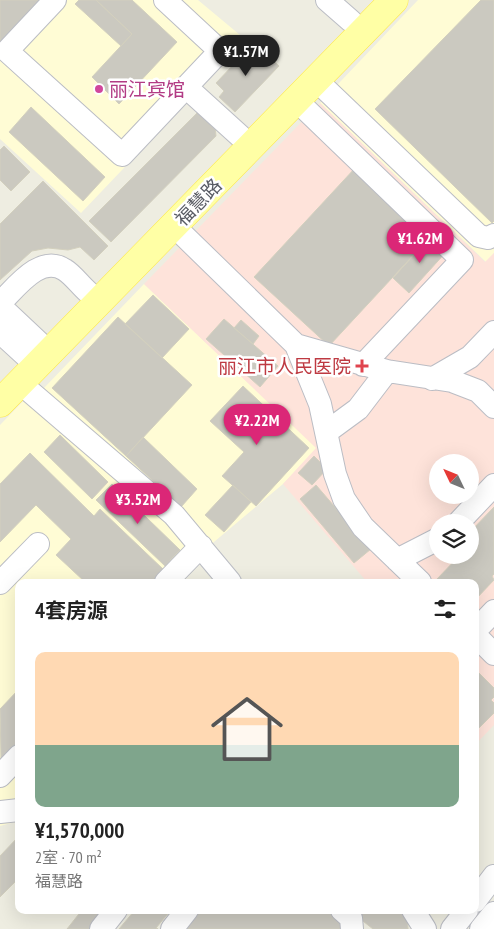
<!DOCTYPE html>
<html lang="zh">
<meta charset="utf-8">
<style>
body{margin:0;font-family:"PT Sans Narrow","Noto Sans SC",sans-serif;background:#f2f2f2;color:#222;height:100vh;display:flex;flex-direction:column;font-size:19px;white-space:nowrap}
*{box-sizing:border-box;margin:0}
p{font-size:16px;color:#767676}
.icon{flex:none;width:28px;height:28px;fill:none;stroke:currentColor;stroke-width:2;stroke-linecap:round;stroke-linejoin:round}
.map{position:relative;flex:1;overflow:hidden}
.details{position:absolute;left:15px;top:579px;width:464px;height:335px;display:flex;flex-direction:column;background:#fff;border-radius:10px;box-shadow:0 5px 20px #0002}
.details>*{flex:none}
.needle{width:32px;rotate:313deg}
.fabs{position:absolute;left:429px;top:454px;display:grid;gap:10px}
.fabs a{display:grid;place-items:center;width:50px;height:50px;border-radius:50%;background:#fff;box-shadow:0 5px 20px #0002;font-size:25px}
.price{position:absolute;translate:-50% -42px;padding:0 11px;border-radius:18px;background:#db2777;color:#fff;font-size:16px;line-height:32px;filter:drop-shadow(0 1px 2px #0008)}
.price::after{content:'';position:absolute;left:50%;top:30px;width:15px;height:11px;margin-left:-8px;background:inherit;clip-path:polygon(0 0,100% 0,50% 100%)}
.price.active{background:#222;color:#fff}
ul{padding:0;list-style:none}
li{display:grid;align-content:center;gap:10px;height:265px;padding:0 20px}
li+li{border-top:1px solid #e0e0e0}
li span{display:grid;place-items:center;height:155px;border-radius:10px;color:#555}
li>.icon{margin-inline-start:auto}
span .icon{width:90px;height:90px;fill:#fffc;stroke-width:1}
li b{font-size:21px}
h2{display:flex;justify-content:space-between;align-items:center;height:60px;padding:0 20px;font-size:21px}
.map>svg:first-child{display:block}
.commercial{fill:#fffcd5}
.medical{fill:#fee3da;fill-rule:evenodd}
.building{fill:#cbc9c0;stroke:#d3d0be}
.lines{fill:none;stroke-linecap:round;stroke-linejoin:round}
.minor-casing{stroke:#bbbdc4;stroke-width:24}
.major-casing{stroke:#ffe949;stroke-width:29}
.minor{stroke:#fff;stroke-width:22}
.major{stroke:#ffffa5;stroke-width:28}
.hotel-dot{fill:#d1479c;stroke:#fff;stroke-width:2}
.health-dot{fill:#e0444e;stroke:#fff;stroke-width:2}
.labels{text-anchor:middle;stroke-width:5;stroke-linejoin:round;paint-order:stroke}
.hotel-label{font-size:19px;fill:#b23c85;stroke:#fff;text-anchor:start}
.street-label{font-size:19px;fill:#595c64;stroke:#fff}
.health-label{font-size:19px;fill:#be3a42;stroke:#fff;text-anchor:end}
</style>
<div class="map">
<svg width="494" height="929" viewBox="0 0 494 929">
<rect width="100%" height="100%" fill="#eeede1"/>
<path class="commercial" d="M 0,0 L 198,0 L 246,40 L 81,213 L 0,139 Z
M 418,0 L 494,0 L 494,253 L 486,262 L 320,103 Z
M 144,284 L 317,448 L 283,484 L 208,547 L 123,459 L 44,388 Z
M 27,397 L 146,500 L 200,556 L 176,582 L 19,582 L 19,821 L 0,826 L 0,425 Z"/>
<path class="medical" d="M 320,103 L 485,262 L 494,253 L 494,725 L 475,745 L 475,582 L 367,582 L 283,484 L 316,448 L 144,284 ZM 438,462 L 470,462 L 470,495 L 438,495 ZM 438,522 L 470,522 L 470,555 L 438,555 Z"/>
<path class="building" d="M 0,0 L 45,0 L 0,48 Z
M 79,0 L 96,0 L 132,34 L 121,46 L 75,4 Z
M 96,0 L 132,0 L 177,42 L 119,104 L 92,77 L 132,34 Z
M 481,0 L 494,0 L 494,221 L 492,223 L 375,109 Z
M 254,43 L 279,66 L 235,112 L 219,97 L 224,91 L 216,83 Z
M 31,107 L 105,177 L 83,201 L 9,132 Z
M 199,111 L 215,127 L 216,136 L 111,242 L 89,221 Z
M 4,146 L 30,172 L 11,191 L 0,180 L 0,150 Z
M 356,167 L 431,236 L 329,346 L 254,277 Z
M 43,181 L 108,246 L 94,260 L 80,247 L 68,250 L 48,248 L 32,251 L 0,280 L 0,224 Z
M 431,236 L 447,251 L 409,293 L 393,278 Z
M 153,295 L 189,329 L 162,358 L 125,324 Z
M 118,317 L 192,385 L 126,456 L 52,388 Z
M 224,319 L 278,366 L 260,387 L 206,339 Z
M 241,320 L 259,336 L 253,344 L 234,328 Z
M 243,386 L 309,448 L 256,506 L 222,476 L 244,452 L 210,421 Z
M 60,435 L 108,482 L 92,499 L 44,452 Z
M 143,437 L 197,489 L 181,507 L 126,456 Z
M 30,453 L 94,516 L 100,509 L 164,570 L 152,582 L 85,582 L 56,555 L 71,539 L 36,505 L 0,542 L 0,484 Z
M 314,456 L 327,469 L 312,485 L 298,473 Z
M 112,484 L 180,550 L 165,566 L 96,500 Z
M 233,485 L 251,502 L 224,532 L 205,515 Z
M 316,485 L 371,549 L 354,563 L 300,499 Z
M 494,507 L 494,574 L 492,576 L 494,580 L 475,600 L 475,582 L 440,582 L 437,579 L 460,555 L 470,555 L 470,532 Z
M 475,669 L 494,688 L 494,697 L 491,700 L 494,703 L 494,713 L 475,732 Z
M 19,689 L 19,742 L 1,760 L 0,709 Z
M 19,836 L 19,878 L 0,897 L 0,856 Z
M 82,910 L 104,910 L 89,929 L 67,929 Z
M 135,910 L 171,910 L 156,928 L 158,929 L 119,929 Z
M 193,910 L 334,910 L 347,929 L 178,929 Z
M 349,910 L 407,910 L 408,929 L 373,929 Z"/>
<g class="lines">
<g class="minor-casing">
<path id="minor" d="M 55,0 L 7,51 L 122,155 L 220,51 L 165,0
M 327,0 L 351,21
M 316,80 L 479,236 L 488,238 L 494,235
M 186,87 L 240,136
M 296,100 L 462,260 L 363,365
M 174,226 L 296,345 L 320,404 L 335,474 L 344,499 L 363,527 L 420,582
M 0,303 C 15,289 40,253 65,270 C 73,275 80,285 88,292
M 0,306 L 50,353
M 0,332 L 37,366
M 296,345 L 387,371 L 452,381 L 478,391 L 494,407
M 432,379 L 470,357 L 494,332
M 20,383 L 174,515 L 230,582
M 328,431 L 358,409 L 387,371
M 459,522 L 494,485
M 397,560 L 438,539
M 166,582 L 201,546
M 0,583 L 38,544
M 475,631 L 494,611
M 475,635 L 494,654
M 0,776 L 19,756
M 0,812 L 19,810
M 475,901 L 494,876
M 342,910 L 351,918 L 352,929
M 413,910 L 425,929
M 101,929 L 116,910
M 172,929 L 187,910
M 452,929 L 467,910
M 481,929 L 494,913"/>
</g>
<g class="major-casing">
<path id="major" d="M 0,403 L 394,0"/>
</g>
<use href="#minor" class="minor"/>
<use href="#major" class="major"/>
</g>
<circle class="hotel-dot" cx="99" cy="89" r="5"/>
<path class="health-dot" d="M359.5 358.5h5v5h5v5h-5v5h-5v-5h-5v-5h5z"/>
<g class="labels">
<g class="hotel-label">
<text x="109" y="96">丽江宾馆</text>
</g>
<g class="street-label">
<text transform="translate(198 202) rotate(-46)" y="7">福慧路</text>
</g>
<g class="health-label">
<text x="351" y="373">丽江市人民医院</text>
</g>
</g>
</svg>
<div class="fabs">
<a><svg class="needle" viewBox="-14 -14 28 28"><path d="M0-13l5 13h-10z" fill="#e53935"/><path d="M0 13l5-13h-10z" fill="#767676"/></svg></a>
<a><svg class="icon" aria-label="layers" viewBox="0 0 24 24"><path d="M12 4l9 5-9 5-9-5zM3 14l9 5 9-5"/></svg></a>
</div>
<b class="price active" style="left:246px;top:77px">¥1.57M</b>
<b class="price" style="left:420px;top:264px">¥1.62M</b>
<b class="price" style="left:257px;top:446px">¥2.22M</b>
<b class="price" style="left:138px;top:525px">¥3.52M</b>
<section class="details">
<h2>4套房源<svg class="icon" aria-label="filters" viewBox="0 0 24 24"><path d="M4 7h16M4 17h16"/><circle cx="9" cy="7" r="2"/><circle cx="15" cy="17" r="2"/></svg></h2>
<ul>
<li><span style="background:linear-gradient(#ffd9b3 60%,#7fa58c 0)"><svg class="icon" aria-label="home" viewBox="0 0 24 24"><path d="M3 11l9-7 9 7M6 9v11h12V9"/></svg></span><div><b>¥1,570,000</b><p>2室 · 70 m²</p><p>福慧路</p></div></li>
</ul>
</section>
</div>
